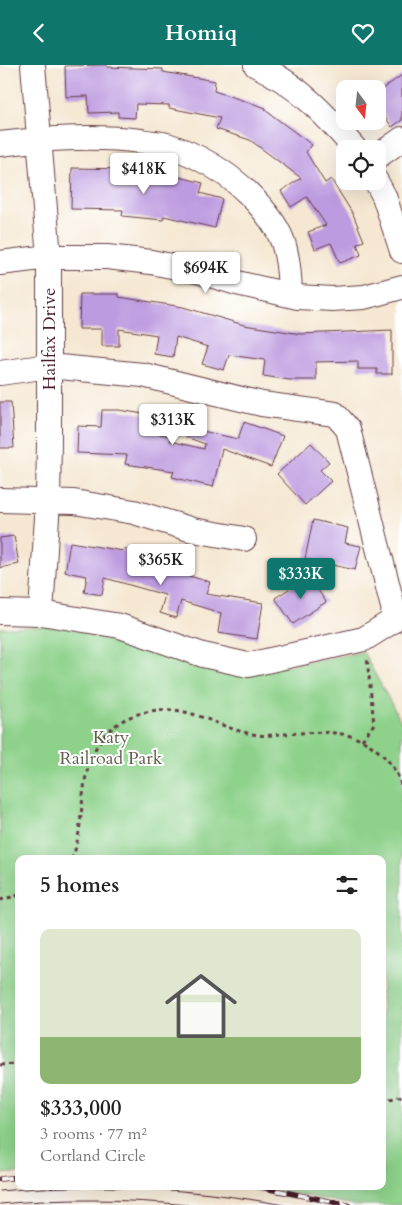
<!DOCTYPE html>
<meta charset="utf-8">
<style>
body{margin:0;font-family:Cardo,serif;background:#f2f2f2;color:#222;height:100vh;display:flex;flex-direction:column;font-size:19px;white-space:nowrap}
*{box-sizing:border-box;margin:0}
p{font-size:16px;color:#767676}
.icon{flex:none;width:28px;height:28px;fill:none;stroke:currentColor;stroke-width:2;stroke-linecap:round;stroke-linejoin:round}
.map{position:relative;flex:1;overflow:hidden}
.sheet{position:absolute;left:15px;top:790px;width:371px;height:335px;display:flex;flex-direction:column;background:#fff;border-radius:10px;box-shadow:0 5px 20px #0002}
.sheet>*{flex:none}
.needle{width:32px;rotate:165deg}
.controls{position:absolute;left:336px;top:15px;display:grid;gap:10px}
.controls a{display:grid;place-items:center;width:50px;height:50px;border-radius:10px;background:#fff;box-shadow:0 5px 20px #0002;font-size:25px}
.price{position:absolute;translate:-50% -42px;padding:0 11px;border-radius:5px;background:#fff;color:#222;font-size:16px;line-height:32px;filter:drop-shadow(0 1px 2px #0008)}
.price::after{content:'';position:absolute;left:50%;top:30px;width:15px;height:11px;margin-left:-8px;background:inherit;clip-path:polygon(0 0,100% 0,50% 100%)}
.price.active{background:#0f766e;color:#fff}
ul{padding:0;list-style:none}
li{display:grid;align-content:center;gap:10px;height:265px;padding:0 25px}
li+li{border-top:1px solid #e0e0e0}
li span{display:grid;place-items:center;height:155px;border-radius:10px;color:#555}
li>.icon{margin-inline-start:auto}
span .icon{width:90px;height:90px;fill:#fffc;stroke-width:1}
li b{font-size:21px}
h2{display:flex;justify-content:space-between;align-items:center;height:60px;padding:0 25px;font-size:21px}
header{display:flex;justify-content:space-between;align-items:center;height:65px;padding:0 25px;background:#0f766e;color:#fff;font-size:22px;font-weight:700}
.map>svg:first-child{display:block}
.green{fill:#8dd18a;stroke:#6c785a}
.building{fill:#bd9be0}
.lines{fill:none;stroke-linecap:round;stroke-linejoin:round}
.minor-casing{stroke:#643d44;stroke-width:26}
.path{stroke:#643d44;stroke-width:3;stroke-dasharray:4 4;stroke-linecap:butt}
.minor{stroke:#fff;stroke-width:24}
.tram{stroke:#4a1f2b;stroke-width:1}
.rail-casing{stroke:#4a1f2b;stroke-width:5.5}
.rail{stroke:#fff;stroke-width:4;stroke-dasharray:11;stroke-linecap:butt}
.labels{text-anchor:middle;stroke-width:4;stroke-linejoin:round;paint-order:stroke}
.street-label{font-size:18px;fill:#4a1f2b;stroke:#fff}
.park-label{font-size:18px;fill:#615d4c;stroke:#fff}
</style>
<header><svg class="icon" aria-label="back" viewBox="0 0 24 24"><path d="M15 5l-7 7 7 7"/></svg>Homiq<svg class="icon" aria-label="heart" viewBox="0 0 24 24"><path d="M12 20l-8-8c-3-5 5-10 8-4 3-6 11-1 8 4z"/></svg></header>
<div class="map">
<svg width="402" height="1140" viewBox="0 0 402 1140">
<rect width="100%" height="100%" fill="#fff"/>
<filter id="ink" filterUnits="userSpaceOnUse"><feTurbulence type="fractalNoise" baseFrequency=".02" numOctaves="2"/><feDisplacementMap in="SourceGraphic" scale="10" xChannelSelector="R" yChannelSelector="G"/><feConvolveMatrix kernelMatrix="1 2 1 2 8 2 1 2 1" color-interpolation-filters="sRGB"/></filter>
<filter id="wash" filterUnits="userSpaceOnUse"><feTurbulence type="fractalNoise" baseFrequency=".0096" numOctaves="4" result="noise"/><feDisplacementMap in="SourceGraphic" scale="20" xChannelSelector="R" yChannelSelector="G"/><feGaussianBlur stdDeviation="1.12" result="paint"/><feColorMatrix in="noise" values="0 0 0 0 0 0 0 0 0 0 0 0 0 0 0 0 0 1.4 0 .05"/><feComposite in="paint" operator="in"/></filter>
<g filter="url(#wash)">
<rect width="100%" height="100%" fill="#f5e7d1"/>
<path class="green" d="M 69,561 L 258,606 L 363,587 L 402,658 L 402,1140 L 354,1140 L 259,1121 L 382,1121 L 382,794 L 19,794 L 19,1108 L 0,1109 L 0,563 Z"/>
<g id="blocks">
<path class="building" d="M 107,0 L 107,2 L 163,4 L 163,7 L 215,16 L 214,26 L 266,43 L 265,45 L 312,80 L 306,87 L 325,118 L 331,114 L 353,149 L 364,176 L 357,179 L 361,190 L 340,198 L 331,178 L 315,184 L 308,167 L 326,160 L 307,132 L 291,142 L 281,126 L 301,113 L 250,75 L 216,64 L 220,53 L 169,43 L 169,40 L 136,39 L 135,53 L 118,52 L 118,47 L 89,48 L 88,31 L 66,32 L 65,1 Z
M 402,10 L 402,55 L 392,62 L 378,41 L 378,27 Z
M 127,102 L 168,106 L 168,109 L 203,118 L 200,128 L 222,134 L 215,163 L 164,151 L 163,155 L 122,151 L 123,145 L 71,144 L 72,103 L 127,104 Z
M 80,229 L 119,229 L 119,232 L 183,242 L 244,260 L 301,269 L 392,265 L 392,309 L 377,309 L 377,304 L 358,304 L 358,296 L 316,297 L 316,315 L 290,315 L 263,311 L 265,295 L 229,290 L 224,305 L 202,299 L 208,282 L 176,272 L 173,292 L 154,289 L 157,270 L 119,264 L 119,281 L 102,281 L 102,264 L 79,264 Z
M 0,337 L 11,337 L 14,383 L 0,383 Z
M 102,345 L 119,345 L 156,351 L 154,368 L 170,371 L 170,376 L 204,384 L 205,379 L 186,372 L 189,363 L 238,374 L 244,357 L 283,371 L 271,402 L 222,384 L 213,422 L 172,412 L 174,406 L 125,399 L 127,390 L 77,388 L 78,361 L 101,362 Z
M 311,378 L 329,397 L 320,405 L 331,416 L 305,440 L 277,409 Z
M 313,455 L 348,463 L 345,478 L 361,481 L 355,505 L 305,494 Z
M 14,471 L 19,499 L 0,503 L 0,473 Z
M 70,477 L 123,486 L 124,484 L 164,495 L 161,503 L 210,517 L 206,529 L 263,538 L 257,574 L 218,568 L 221,548 L 181,536 L 176,553 L 160,548 L 165,530 L 105,513 L 102,530 L 84,527 L 87,511 L 65,507 Z
M 309,511 L 326,537 L 293,559 L 275,533 Z"/>
</g>
</g>
<g filter="url(#ink)">
<use href="#blocks" fill-opacity="0" stroke="#643d44" stroke-width="1"/>
<g class="lines">
<g class="minor-casing">
<path id="minor" d="M 33,0 L 49,192 L 49,376 L 48,436 L 41,548
M 256,0 C 297,19 326,50 355,84
M 0,79 C 47,73 94,70 141,76 C 149,78 159,78 167,80 C 198,90 225,106 248,128 C 283,163 289,182 290,230
M 378,91 L 402,74
M 376,116 L 384,131 L 402,186
M 0,198 L 49,192 L 107,192 L 151,197 L 197,206 L 237,218 L 298,232 L 332,234 L 364,232 L 402,222
M 0,308 L 49,301 L 143,310 L 262,339 L 335,349 L 348,364 L 394,546 L 391,557 L 364,574 L 248,600 L 203,590 L 120,561 L 41,548 L 0,547
M 0,435 L 74,437 L 134,447 L 193,465 L 244,474"/>
</g>
<path class="path" d="M 362,675 L 374,659 L 367,593
M 72,794 C 89,750 73,697 112,663 C 120,656 132,650 142,648 C 189,635 214,664 258,670 C 265,671 273,670 281,669 C 316,668 349,661 378,686 C 390,696 398,708 402,723
M 0,835 L 19,830
M 0,1000 L 19,999
M 382,1036 L 402,1031"/>
<use href="#minor" class="minor"/>
<path class="tram" d="M 0,1126 C 95,1117 191,1123 284,1140
M 0,1139 C 63,1133 126,1134 188,1140"/>
<g class="rail-casing">
<path id="rail" d="M 0,1114 L 19,1112
M 255,1121 L 348,1140"/>
</g>
<use href="#rail" class="rail"/>
</g>
</g>
<g class="labels">
<g class="street-label">
<text transform="translate(49 274) rotate(-90)" y="6">Hailfax Drive</text>
</g>
<g class="park-label">
<text x="111" y="678">Katy<tspan x="111" dy="21">Railroad Park</tspan></text>
</g>
</g>
</svg>
<div class="controls">
<a><svg class="needle" viewBox="-14 -14 28 28"><path d="M0-13l5 13h-10z" fill="#e53935"/><path d="M0 13l5-13h-10z" fill="#767676"/></svg></a>
<a><svg class="icon" aria-label="locate" viewBox="0 0 24 24"><circle cx="12" cy="12" r="6"/><path d="M12 2v4M12 18v4M2 12h4M18 12h4"/></svg></a>
</div>
<b class="price" style="left:144px;top:130px">$418K</b>
<b class="price" style="left:206px;top:229px">$694K</b>
<b class="price" style="left:173px;top:381px">$313K</b>
<b class="price" style="left:161px;top:521px">$365K</b>
<b class="price active" style="left:301px;top:535px">$333K</b>
<section class="sheet">
<h2>5 homes<svg class="icon" aria-label="filters" viewBox="0 0 24 24"><path d="M4 7h16M4 17h16"/><circle cx="9" cy="7" r="2"/><circle cx="15" cy="17" r="2"/></svg></h2>
<ul>
<li><span style="background:linear-gradient(#dfe7d0 70%,#8fb573 0)"><svg class="icon" aria-label="home" viewBox="0 0 24 24"><path d="M3 11l9-7 9 7M6 9v11h12V9"/></svg></span><div><b>$333,000</b><p>3 rooms · 77 m²</p><p>Cortland Circle</p></div></li>
</ul>
</section>
</div>
